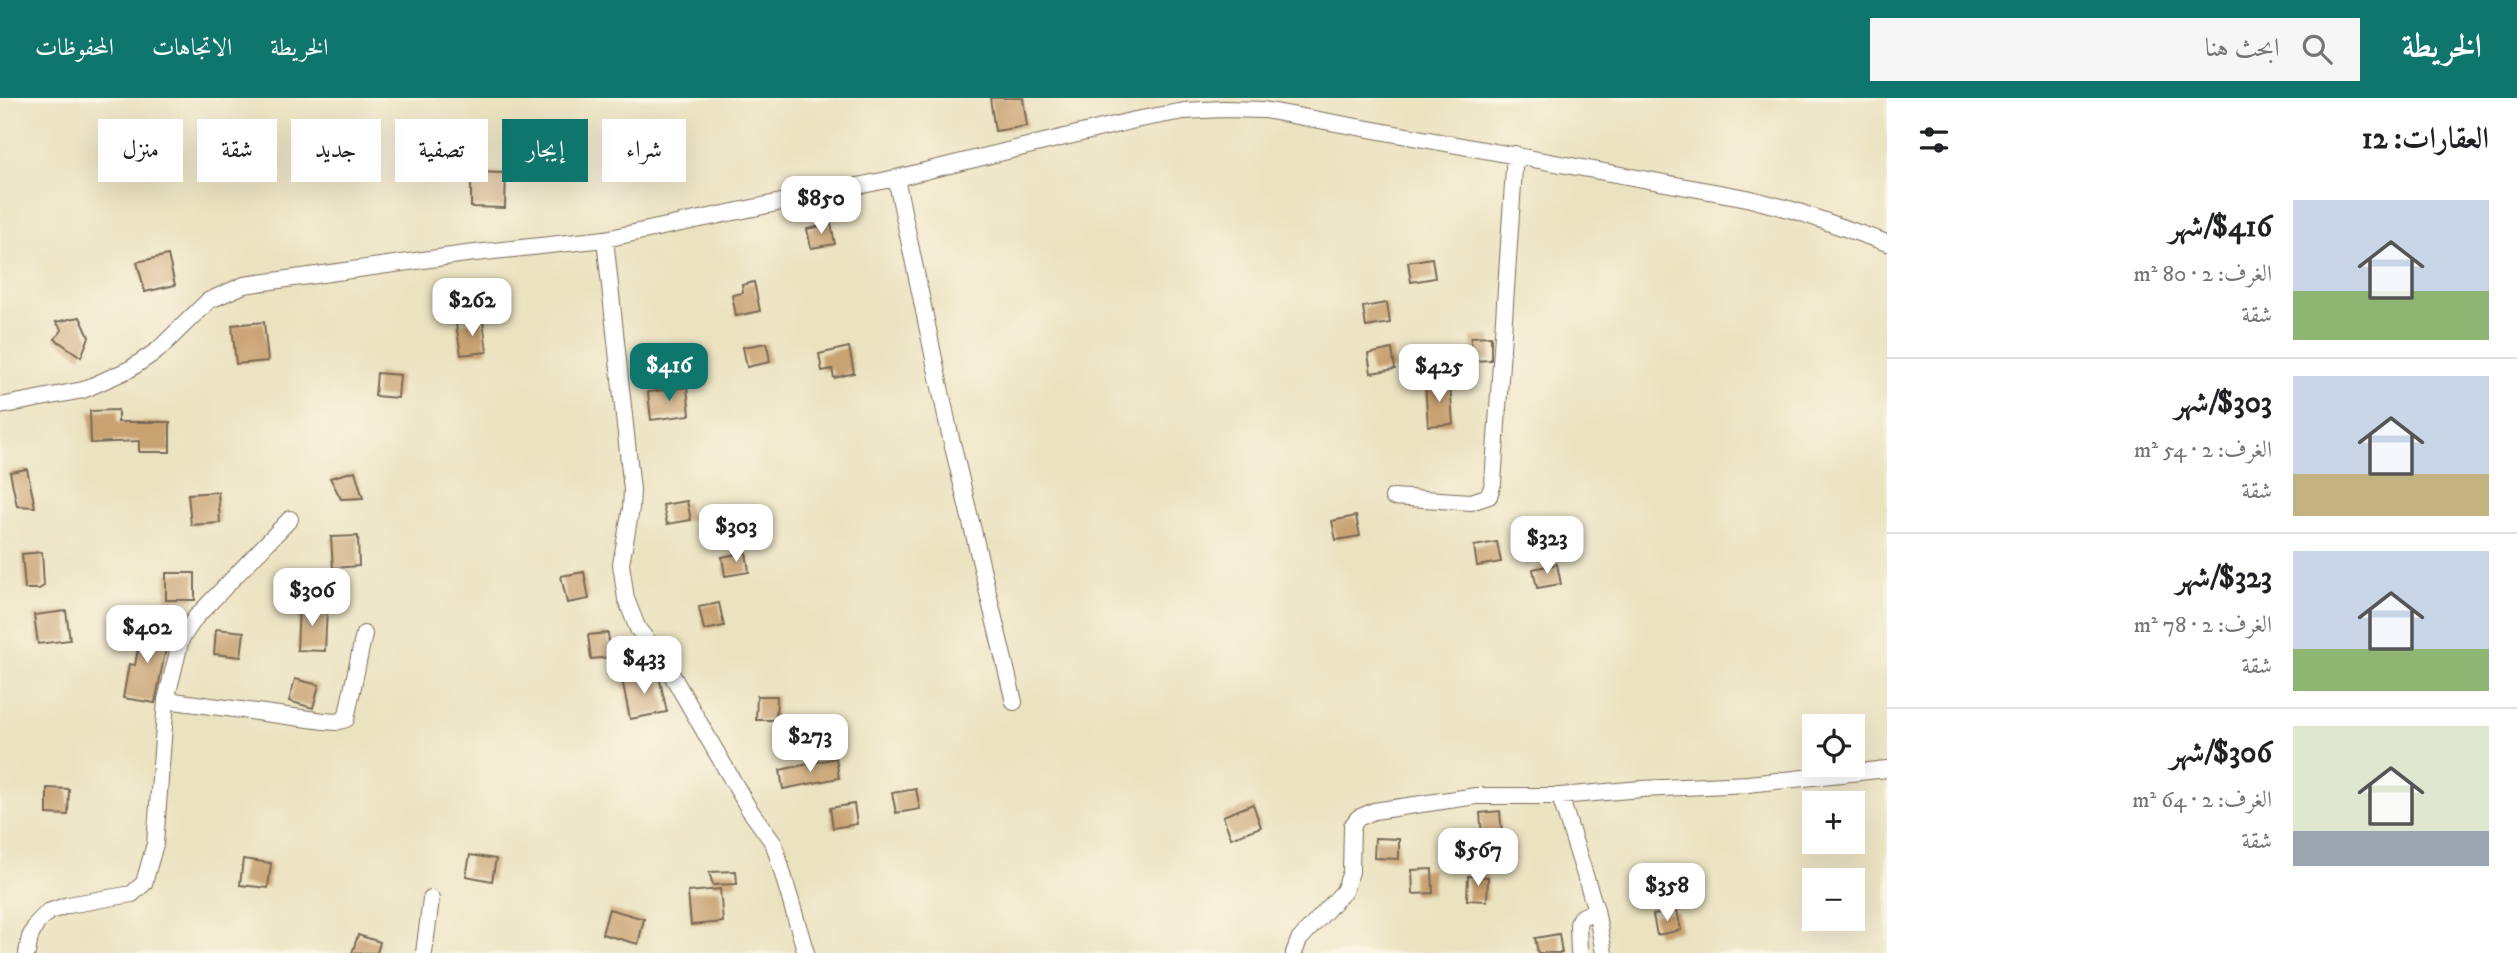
<!DOCTYPE html>
<html lang="ar">
<meta charset="utf-8">
<style>
body{margin:0;font-family:"IM FELL DW Pica",Amiri,serif;background:#f6f6f6;color:#202124;direction:rtl;height:100vh;display:flex;flex-direction:column;font-size:26px;white-space:nowrap}
*{box-sizing:border-box;margin:0}
p{font-size:23px;color:#757577}
.icon{flex:none;width:38px;height:38px;fill:none;stroke:currentColor;stroke-width:2;stroke-linecap:round;stroke-linejoin:round}
.map{position:relative;flex:1;overflow:hidden;direction:ltr}
.panel{display:flex;flex-direction:column;background:#fff;width:630px}
.panel>*{flex:none}
.banner{position:absolute;left:21px;top:21px;width:665px;height:63px;direction:rtl;display:flex;gap:14px}
.controls{position:absolute;left:1802px;top:616px;display:grid;gap:14px}
.controls a{display:grid;place-items:center;width:63px;height:63px;border-radius:0px;background:#fff;box-shadow:0 7px 28px #0002;font-size:35px}
.price{position:absolute;translate:-50% -60px;padding:0 16px;border-radius:14px;background:#fff;color:#222;font-size:23px;line-height:46px;filter:drop-shadow(0 2px 4px #0008)}
.price::after{content:'';position:absolute;left:50%;top:42px;width:21px;height:16px;margin-left:-10px;background:inherit;clip-path:polygon(0 0,100% 0,50% 100%)}
.price.active{background:#0f766e;color:#fff}
ul{padding:0;list-style:none}
li{display:flex;align-items:center;gap:21px;height:175px;padding:0 28px}
li+li{border-top:2px solid #e0e0e0}
li span{display:grid;place-items:center;flex:none;width:196px;height:140px;border-radius:0px;color:#555}
li>.icon{margin-inline-start:auto}
span .icon{width:84px;height:84px;fill:#fffc;stroke-width:1}
li b{font-size:30px}
h2{display:flex;justify-content:space-between;align-items:center;height:84px;padding:0 28px;font-size:30px}
.chip{padding:0 24px;border-radius:0px;background:#fff;box-shadow:0 7px 28px #0002;font-size:24px;line-height:63px}
.chip.active{background:#0f766e;color:#fff}
header{display:flex;align-items:center;gap:42px;box-sizing:border-box;height:98px;padding:0 35px;background:#0f766e;color:#fff}
header strong{font-size:33px}
nav{display:flex;gap:38px;margin-inline-start:auto;font-size:24px}
.search{width:490px;height:63px;background:#f6f6f6;display:flex;align-items:center;gap:18px;box-sizing:border-box;padding:0 24px;border-radius:0px;color:#757577;font-size:26px}
main{display:flex;flex:1;min-height:0}
.map>svg:first-child{display:block}
.building{fill:#c9a272}
.lines{fill:none;stroke-linecap:round;stroke-linejoin:round}
.minor-casing{stroke:#796a57;stroke-width:18}
.minor{stroke:#fff;stroke-width:16}
</style>
<header>
<strong>الخريطة</strong>
<div class="search"><svg class="icon" aria-label="search" viewBox="0 0 24 24"><circle cx="10" cy="10" r="6"/><path d="M15 15l6 6"/></svg>ابحث هنا</div>
<nav><a>الخريطة</a><a>الاتجاهات</a><a>المحفوظات</a></nav>
</header>
<main>
<section class="panel">
<h2>العقارات: 12<svg class="icon" aria-label="filters" viewBox="0 0 24 24"><path d="M4 7h16M4 17h16"/><circle cx="9" cy="7" r="2"/><circle cx="15" cy="17" r="2"/></svg></h2>
<ul>
<li><span style="background:linear-gradient(#c9d6e8 65%,#8fb573 0)"><svg class="icon" aria-label="home" viewBox="0 0 24 24"><path d="M3 11l9-7 9 7M6 9v11h12V9"/></svg></span><div><b>$416/شهر</b><p>الغرف: 2 · 80 m²</p><p>شقة</p></div></li>
<li><span style="background:linear-gradient(#c9d6e8 70%,#c2b280 0)"><svg class="icon" aria-label="home" viewBox="0 0 24 24"><path d="M3 11l9-7 9 7M6 9v11h12V9"/></svg></span><div><b>$303/شهر</b><p>الغرف: 2 · 54 m²</p><p>شقة</p></div></li>
<li><span style="background:linear-gradient(#c9d6e8 70%,#8fb573 0)"><svg class="icon" aria-label="home" viewBox="0 0 24 24"><path d="M3 11l9-7 9 7M6 9v11h12V9"/></svg></span><div><b>$323/شهر</b><p>الغرف: 2 · 78 m²</p><p>شقة</p></div></li>
<li><span style="background:linear-gradient(#dfe7d0 75%,#9aa5b1 0)"><svg class="icon" aria-label="home" viewBox="0 0 24 24"><path d="M3 11l9-7 9 7M6 9v11h12V9"/></svg></span><div><b>$306/شهر</b><p>الغرف: 2 · 64 m²</p><p>شقة</p></div></li>
</ul>
</section>
<div class="map">
<svg width="1887" height="855" viewBox="0 0 1887 855">
<rect width="100%" height="100%" fill="#fcf5e5"/>
<filter id="ink" filterUnits="userSpaceOnUse"><feTurbulence type="fractalNoise" baseFrequency=".0143" numOctaves="2"/><feDisplacementMap in="SourceGraphic" scale="14" xChannelSelector="R" yChannelSelector="G"/><feConvolveMatrix kernelMatrix="1 2 1 2 8 2 1 2 1" color-interpolation-filters="sRGB"/></filter>
<filter id="wash" filterUnits="userSpaceOnUse"><feTurbulence type="fractalNoise" baseFrequency=".00686" numOctaves="4" result="noise"/><feDisplacementMap in="SourceGraphic" scale="28" xChannelSelector="R" yChannelSelector="G"/><feGaussianBlur stdDeviation="1.57" result="paint"/><feColorMatrix in="noise" values="0 0 0 0 0 0 0 0 0 0 0 0 0 0 0 0 0 1.4 0 .05"/><feComposite in="paint" operator="in"/></filter>
<g filter="url(#wash)">
<rect width="100%" height="100%" fill="#ebe2c0"/>
<g id="blocks">
<path class="building" d="M 990,0 L 1023,0 L 1027,28 L 995,33 Z
M 471,74 L 506,75 L 505,110 L 471,109 Z
M 831,126 L 835,146 L 811,150 L 807,131 Z
M 168,157 L 175,187 L 145,194 L 137,164 Z
M 1432,160 L 1435,180 L 1411,184 L 1408,164 Z
M 754,184 L 760,213 L 736,218 L 732,197 L 743,195 L 742,187 Z
M 1387,205 L 1390,225 L 1366,229 L 1363,209 Z
M 80,219 L 89,239 L 81,259 L 55,241 L 62,232 L 56,224 Z
M 483,222 L 487,254 L 461,257 L 456,226 Z
M 264,224 L 268,263 L 236,266 L 232,227 Z
M 1491,238 L 1491,262 L 1472,263 L 1471,239 Z
M 767,245 L 770,264 L 747,269 L 743,249 Z
M 849,249 L 854,275 L 834,280 L 832,271 L 822,273 L 819,256 Z
M 1392,251 L 1395,271 L 1371,275 L 1368,256 Z
M 377,275 L 400,277 L 398,300 L 375,298 Z
M 1450,285 L 1453,326 L 1428,328 L 1425,286 Z
M 687,289 L 690,317 L 651,322 L 648,294 Z
M 118,312 L 118,324 L 170,324 L 170,354 L 139,354 L 139,343 L 91,345 L 90,313 Z
M 27,371 L 35,409 L 17,408 L 10,374 Z
M 355,373 L 363,400 L 341,401 L 330,380 Z
M 218,394 L 220,425 L 191,427 L 188,396 Z
M 687,403 L 691,422 L 667,426 L 663,407 Z
M 1356,418 L 1360,438 L 1336,442 L 1332,423 Z
M 358,438 L 359,468 L 333,470 L 331,439 Z
M 1497,444 L 1501,464 L 1477,468 L 1474,448 Z
M 42,454 L 44,488 L 39,491 L 25,491 L 22,456 Z
M 746,454 L 749,474 L 725,478 L 722,459 Z
M 1557,466 L 1561,486 L 1537,490 L 1533,471 Z
M 584,474 L 589,501 L 567,505 L 561,478 Z
M 166,475 L 195,475 L 195,502 L 166,502 Z
M 719,505 L 724,528 L 704,532 L 699,509 Z
M 299,508 L 327,509 L 325,553 L 297,552 Z
M 66,513 L 70,542 L 38,546 L 34,517 Z
M 143,525 L 170,530 L 155,605 L 123,600 L 129,566 L 135,567 Z
M 216,531 L 244,534 L 241,559 L 214,556 Z
M 608,535 L 611,559 L 591,561 L 588,537 Z
M 658,574 L 667,614 L 630,621 L 622,581 Z
M 295,581 L 319,587 L 313,610 L 289,603 Z
M 757,598 L 777,598 L 776,622 L 756,622 Z
M 836,660 L 839,680 L 783,691 L 780,672 Z
M 47,690 L 69,691 L 68,717 L 47,716 Z
M 916,691 L 920,711 L 896,715 L 892,695 Z
M 854,706 L 857,726 L 833,730 L 830,710 Z
M 1253,706 L 1261,729 L 1231,740 L 1223,718 Z
M 1500,713 L 1502,738 L 1482,739 L 1480,715 Z
M 1375,740 L 1399,741 L 1399,761 L 1374,760 Z
M 470,757 L 496,761 L 492,783 L 466,778 Z
M 243,761 L 271,765 L 268,790 L 240,787 Z
M 1432,771 L 1433,795 L 1413,796 L 1412,772 Z
M 736,773 L 737,786 L 713,787 L 709,774 Z
M 1468,778 L 1488,779 L 1487,803 L 1467,802 Z
M 720,791 L 723,824 L 691,827 L 688,794 Z
M 609,811 L 644,821 L 638,846 L 602,836 Z
M 1677,813 L 1681,832 L 1657,837 L 1653,817 Z
M 1559,836 L 1562,855 L 1538,855 L 1535,840 Z
M 358,837 L 380,844 L 377,855 L 352,855 Z"/>
</g>
</g>
<g filter="url(#ink)">
<use href="#blocks" fill-opacity="0" stroke="#796a57" stroke-width="2"/>
<g class="lines">
<g class="minor-casing">
<path id="minor" d="M 896,80 L 949,332 L 1014,604
M 605,141 L 632,392 L 631,410 L 621,466 L 626,501 L 638,531 L 665,565 L 749,711 L 774,746 L 806,855
M 0,308 L 83,292 L 130,271 L 158,252 L 208,203 L 244,187 L 466,156 L 605,141 L 896,80 L 1135,22 L 1184,13 L 1223,11 L 1264,12 L 1747,100 L 1796,113 L 1887,145
M 1393,399 L 1471,404 L 1489,398 L 1493,385 L 1515,56
M 166,602 L 324,623 L 336,624 L 346,621 L 364,536
M 1560,698 L 1596,812 L 1604,855
M 27,855 L 30,839 L 37,825 L 48,814 L 68,807 L 132,796 L 144,785 L 155,746 L 166,602 L 181,541 L 196,519 L 290,421
M 424,855 L 431,801
M 1294,855 L 1299,842 L 1344,793 L 1351,774 L 1352,728 L 1358,720 L 1374,713 L 1476,698 L 1560,698 L 1641,691 L 1748,686 L 1887,671
M 1579,855 L 1578,826 L 1580,820 L 1596,812"/>
</g>
<use href="#minor" class="minor"/>
</g>
</g>
</svg>
<div class="controls">
<a><svg class="icon" aria-label="locate" viewBox="0 0 24 24"><circle cx="12" cy="12" r="6"/><path d="M12 2v4M12 18v4M2 12h4M18 12h4"/></svg></a>
<a>+</a>
<a>−</a>
</div>
<b class="price" style="left:821px;top:138px">$850</b>
<b class="price" style="left:472px;top:240px">$262</b>
<b class="price active" style="left:669px;top:305px">$416</b>
<b class="price" style="left:1439px;top:306px">$425</b>
<b class="price" style="left:736px;top:466px">$303</b>
<b class="price" style="left:1547px;top:478px">$323</b>
<b class="price" style="left:312px;top:530px">$306</b>
<b class="price" style="left:147px;top:567px">$402</b>
<b class="price" style="left:644px;top:598px">$433</b>
<b class="price" style="left:810px;top:676px">$273</b>
<b class="price" style="left:1478px;top:790px">$567</b>
<b class="price" style="left:1667px;top:825px">$358</b>
<div class="banner">
<a class="chip">شراء</a>
<a class="chip active">إيجار</a>
<a class="chip">تصفية</a>
<a class="chip">جديد</a>
<a class="chip">شقة</a>
<a class="chip">منزل</a>
</div>
</div>
</main>
